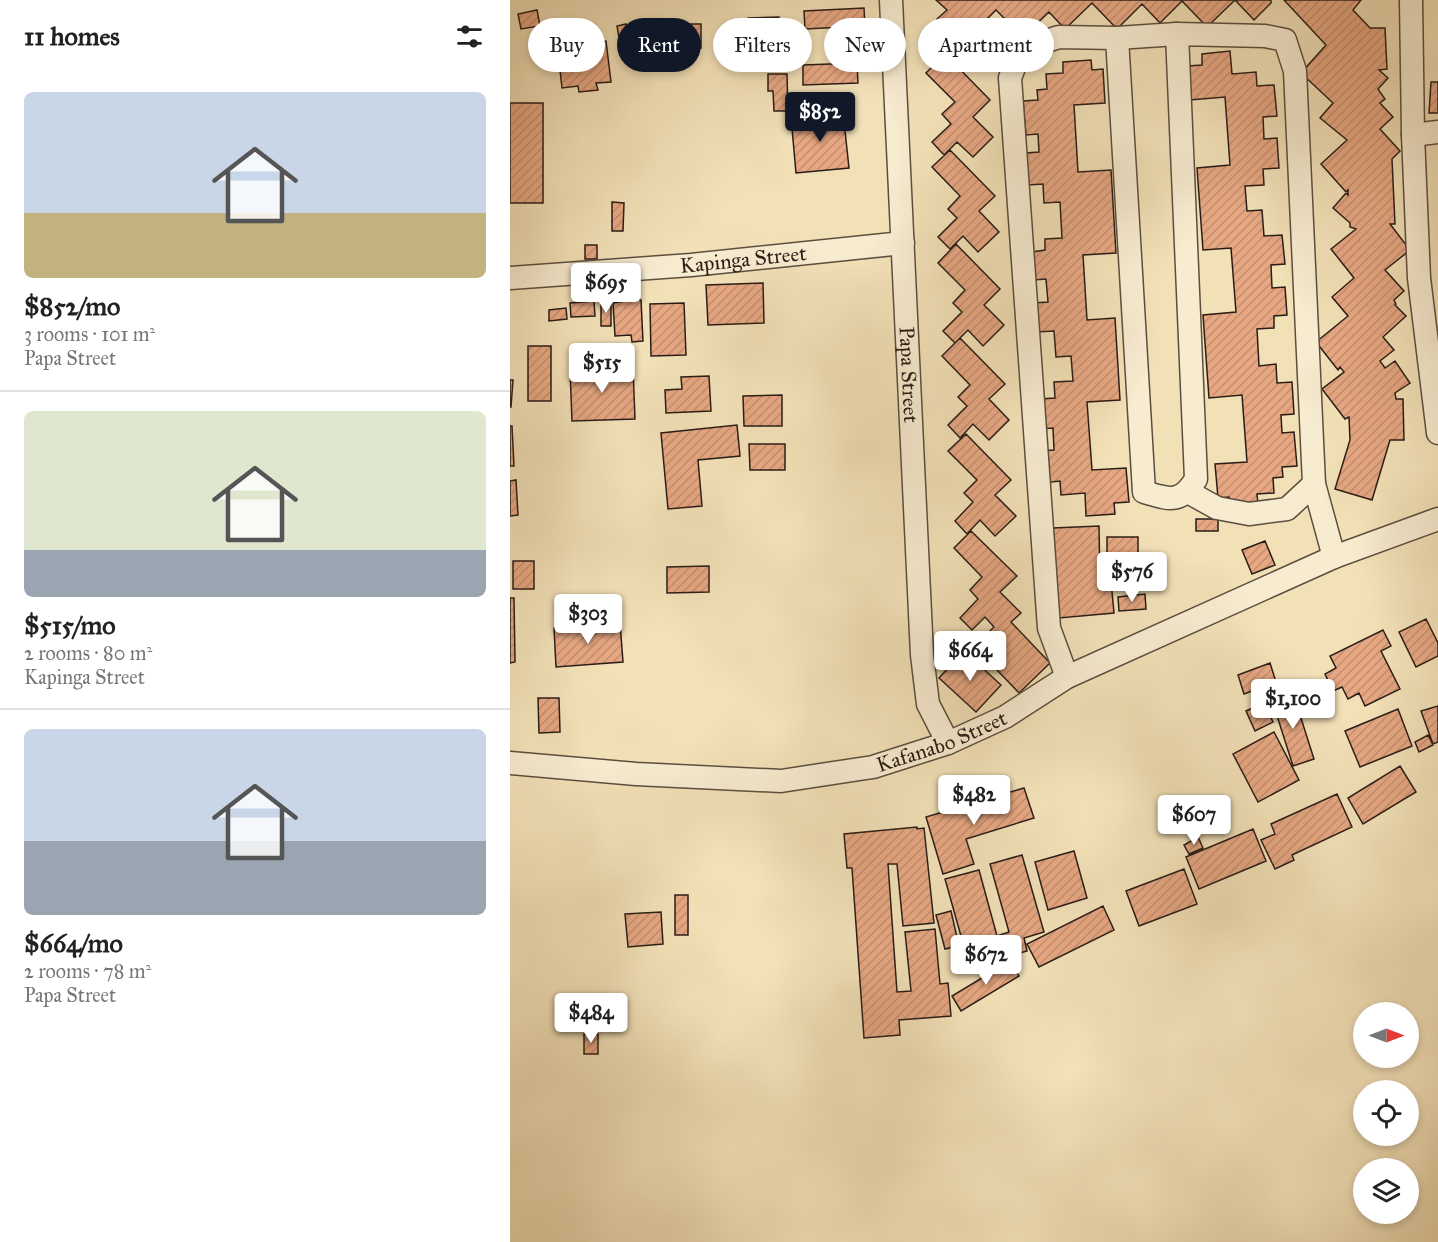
<!DOCTYPE html>
<meta charset="utf-8">
<style>
body{margin:0;font-family:"IM FELL Great Primer",serif;background:#f6f6f6;color:#222;height:100vh;display:flex;flex-direction:column;font-size:22px;white-space:nowrap}
*{box-sizing:border-box;margin:0}
p{font-size:20px;color:#767676}
.icon{flex:none;width:33px;height:33px;fill:none;stroke:currentColor;stroke-width:2;stroke-linecap:round;stroke-linejoin:round}
.map{position:relative;flex:1;overflow:hidden}
.drawer{display:flex;flex-direction:column;background:#fff;width:510px}
.drawer>*{flex:none}
.hud{position:absolute;left:18px;top:18px;width:570px;height:54px;display:flex;gap:12px}
.needle{width:39px;rotate:90deg}
.tools{position:absolute;left:843px;top:1002px;display:grid;gap:12px}
.tools a{display:grid;place-items:center;width:66px;height:66px;border-radius:50%;background:#fff;box-shadow:0 3px 9px #0003;font-size:30px}
.price{position:absolute;translate:-50% -51px;padding:0 14px;border-radius:6px;background:#fff;color:#222;font-size:20px;line-height:39px;filter:drop-shadow(0 2px 3px #0008)}
.price::after{content:'';position:absolute;left:50%;top:36px;width:18px;height:14px;margin-left:-9px;background:inherit;clip-path:polygon(0 0,100% 0,50% 100%)}
.price.selected{background:#111827;color:#fff}
ul{padding:0;list-style:none}
li{display:grid;align-content:center;gap:12px;height:318px;padding:0 24px}
li+li{border-top:2px solid #e0e0e0}
li span{display:grid;place-items:center;height:186px;border-radius:9px;color:#555}
li>.icon{margin-inline-start:auto}
span .icon{width:108px;height:108px;fill:#fffc;stroke-width:1}
li b{font-size:26px}
h2{display:flex;justify-content:space-between;align-items:center;height:72px;padding:0 24px;font-size:26px}
.pill{padding:0 21px;border-radius:27px;background:#fff;box-shadow:0 3px 9px #0003;font-size:21px;line-height:54px}
.pill.selected{background:#111827;color:#fff}
main{display:flex;flex:1;min-height:0}
.map>svg:first-child{display:block}
.building{fill:url(#building-hatch);stroke:#2a1d17;stroke-width:1.5}
.lines{fill:none;stroke-linecap:round;stroke-linejoin:round}
.minor-casing{stroke:#5c4e3f;stroke-width:25}
.minor{stroke:#f7ebd0;stroke-width:22}
.labels{text-anchor:middle;stroke-width:4.5;stroke-linejoin:round;paint-order:stroke}
.street-label{font-size:21px;fill:#2a1d17;stroke:#f7ebd0}
</style>
<main>
<section class="drawer">
<h2>11 homes<svg class="icon" aria-label="filters" viewBox="0 0 24 24"><path d="M4 7h16M4 17h16"/><circle cx="9" cy="7" r="2"/><circle cx="15" cy="17" r="2"/></svg></h2>
<ul>
<li><span style="background:linear-gradient(#c9d6e8 65%,#c2b280 0)"><svg class="icon" aria-label="home" viewBox="0 0 24 24"><path d="M3 11l9-7 9 7M6 9v11h12V9"/></svg></span><div><b>$852/mo</b><p>3 rooms · 101 m²</p><p>Papa Street</p></div></li>
<li><span style="background:linear-gradient(#dfe7d0 75%,#9aa5b1 0)"><svg class="icon" aria-label="home" viewBox="0 0 24 24"><path d="M3 11l9-7 9 7M6 9v11h12V9"/></svg></span><div><b>$515/mo</b><p>2 rooms · 80 m²</p><p>Kapinga Street</p></div></li>
<li><span style="background:linear-gradient(#c9d6e8 60%,#9aa5b1 0)"><svg class="icon" aria-label="home" viewBox="0 0 24 24"><path d="M3 11l9-7 9 7M6 9v11h12V9"/></svg></span><div><b>$664/mo</b><p>2 rooms · 78 m²</p><p>Papa Street</p></div></li>
</ul>
</section>
<div class="map">
<svg width="928" height="1242" viewBox="0 0 928 1242">
<defs>
<pattern id="building-hatch" width="6" height="6" patternUnits="userSpaceOnUse" patternTransform="scale(1.5)"><rect width="6" height="6" fill="#e6a782"/><path d="M-1 1l2-2M0 6l6-6M5 7l2-2" fill="none" stroke="#c58f70"/></pattern>
</defs>
<rect width="100%" height="100%" fill="#f2e0b7"/>
<filter id="stains"><feTurbulence type="fractalNoise" baseFrequency=".00333" numOctaves="4"/><feColorMatrix values="0 0 0 0 .2 0 0 0 0 .09 0 0 0 0 .02 0 0 0 .5 -.17"/></filter>
<radialGradient id="worn" r=".72"><stop offset=".6" stop-color="#630" stop-opacity="0"/><stop offset="1" stop-color="#630" stop-opacity=".3"/></radialGradient>
<path class="building" d="M 426,0 L 761,0 L 761,3 L 744,20 L 725,0 L 697,27 L 672,1 L 650,23 L 632,4 L 607,29 L 582,3 L 555,29 L 539,12 L 513,37 L 486,10 L 464,32 L 477,46 L 459,63 L 443,45 L 427,60 L 415,48 L 435,28 L 427,19 L 437,10 Z
M 774,0 L 851,0 L 843,10 L 860,28 L 875,28 L 877,69 L 869,70 L 878,78 L 868,89 L 875,99 L 870,103 L 883,117 L 870,129 L 890,151 L 882,159 L 885,224 L 880,224 L 900,250 L 875,270 L 894,291 L 884,300 L 886,304 L 885,305 L 896,316 L 873,337 L 884,350 L 870,361 L 875,368 L 885,361 L 900,383 L 885,393 L 886,399 L 893,399 L 894,440 L 880,440 L 862,500 L 825,489 L 840,440 L 839,417 L 835,419 L 812,389 L 834,372 L 830,367 L 828,370 L 806,342 L 838,316 L 822,297 L 844,278 L 821,249 L 846,229 L 840,227 L 840,223 L 823,208 L 836,193 L 838,195 L 838,190 L 836,192 L 811,164 L 837,140 L 810,118 L 823,103 L 791,73 L 816,45 Z
M 354,8 L 355,26 L 295,29 L 294,11 Z
M 27,10 L 30,26 L 11,29 L 8,14 Z
M 269,17 L 270,57 L 258,57 L 258,42 L 238,43 L 238,18 Z
M 116,24 L 119,43 L 110,44 L 107,26 Z
M 132,24 L 191,24 L 191,48 L 132,48 Z
M 85,34 L 85,42 L 96,41 L 101,82 L 86,83 L 88,90 L 69,92 L 68,86 L 52,88 L 47,44 L 72,41 L 71,36 Z
M 333,45 L 361,45 L 361,64 L 333,64 Z
M 720,51 L 722,74 L 746,72 L 747,86 L 764,85 L 767,116 L 753,117 L 754,139 L 767,138 L 769,168 L 753,169 L 754,185 L 735,186 L 737,211 L 752,210 L 754,236 L 772,235 L 775,264 L 761,265 L 762,288 L 775,287 L 777,315 L 764,316 L 764,328 L 747,329 L 749,366 L 766,364 L 767,383 L 782,382 L 784,414 L 771,415 L 772,433 L 784,432 L 787,466 L 772,467 L 773,477 L 763,478 L 764,493 L 747,494 L 748,505 L 720,507 L 719,497 L 708,498 L 705,464 L 737,462 L 732,395 L 699,398 L 693,315 L 726,312 L 721,248 L 693,250 L 687,168 L 720,165 L 715,97 L 680,100 L 678,66 L 692,65 L 692,54 Z
M 435,54 L 480,100 L 463,117 L 483,137 L 463,157 L 447,142 L 434,155 L 422,142 L 441,124 L 432,114 L 445,102 L 416,73 Z
M 581,60 L 582,70 L 593,69 L 595,103 L 564,105 L 568,172 L 601,170 L 606,253 L 573,255 L 577,320 L 605,318 L 610,400 L 577,402 L 582,470 L 616,468 L 619,502 L 604,503 L 605,514 L 576,516 L 575,493 L 551,495 L 550,481 L 532,483 L 530,451 L 544,450 L 543,428 L 530,429 L 529,399 L 545,398 L 544,382 L 563,381 L 561,356 L 546,357 L 544,331 L 526,332 L 524,303 L 538,302 L 536,279 L 524,280 L 522,252 L 535,250 L 535,239 L 552,238 L 550,202 L 534,203 L 533,184 L 518,185 L 516,153 L 529,152 L 528,134 L 516,135 L 513,101 L 528,100 L 527,90 L 537,89 L 536,74 L 553,73 L 553,62 Z
M 347,63 L 348,83 L 293,85 L 293,65 Z
M 258,74 L 277,74 L 278,111 L 264,111 L 263,91 L 258,91 Z
M 921,82 L 928,82 L 928,113 L 919,113 Z
M 0,103 L 33,103 L 33,203 L 0,203 Z
M 333,112 L 339,168 L 286,173 L 281,117 Z
M 440,150 L 485,196 L 469,211 L 489,232 L 468,252 L 453,236 L 440,249 L 428,237 L 447,218 L 438,209 L 450,196 L 422,167 Z
M 102,202 L 114,203 L 113,231 L 102,231 Z
M 446,244 L 490,289 L 474,305 L 494,325 L 473,346 L 458,330 L 445,343 L 433,331 L 452,312 L 443,303 L 455,290 L 428,263 Z
M 75,245 L 87,245 L 87,259 L 75,259 Z
M 253,283 L 254,323 L 198,325 L 196,285 Z
M 120,300 L 131,300 L 133,341 L 122,342 L 121,335 L 105,336 L 103,303 Z
M 84,301 L 85,316 L 61,317 L 60,303 Z
M 91,301 L 101,302 L 101,326 L 91,326 Z
M 174,303 L 176,355 L 141,356 L 140,304 Z
M 56,308 L 57,319 L 39,321 L 39,310 Z
M 450,338 L 495,384 L 479,399 L 499,420 L 479,440 L 463,424 L 450,438 L 438,425 L 457,406 L 448,397 L 460,385 L 432,356 Z
M 18,346 L 41,346 L 41,401 L 18,401 Z
M 123,368 L 125,419 L 62,421 L 60,370 Z
M 199,376 L 201,411 L 156,413 L 155,390 L 172,389 L 171,377 Z
M 0,380 L 3,380 L 1,407 L 0,407 Z
M 272,395 L 272,426 L 234,426 L 233,396 Z
M 227,425 L 230,456 L 188,460 L 192,506 L 158,509 L 151,433 Z
M 0,426 L 2,426 L 4,466 L 0,466 Z
M 456,434 L 501,480 L 485,495 L 506,516 L 485,536 L 470,520 L 457,534 L 445,521 L 463,502 L 454,493 L 467,480 L 438,451 Z
M 239,444 L 275,444 L 275,470 L 240,470 Z
M 6,480 L 8,515 L 0,516 L 0,481 Z
M 686,519 L 708,519 L 708,531 L 686,531 Z
M 589,526 L 590,582 L 601,581 L 604,613 L 549,618 L 543,528 Z
M 461,531 L 507,576 L 490,592 L 511,613 L 501,622 L 540,663 L 509,693 L 464,646 L 484,627 L 475,617 L 462,630 L 450,618 L 468,599 L 460,590 L 472,577 L 444,548 Z
M 597,537 L 628,537 L 628,586 L 611,586 L 611,560 L 597,560 Z
M 755,541 L 765,565 L 742,574 L 732,550 Z
M 3,561 L 24,561 L 24,589 L 3,589 Z
M 199,566 L 199,592 L 157,593 L 157,567 Z
M 635,594 L 636,609 L 609,611 L 608,597 Z
M 0,598 L 4,598 L 5,662 L 0,663 Z
M 916,619 L 928,643 L 928,656 L 906,667 L 889,632 Z
M 110,623 L 113,662 L 46,667 L 44,628 Z
M 873,630 L 881,646 L 871,651 L 890,689 L 855,706 L 849,693 L 838,699 L 832,687 L 823,691 L 815,674 L 826,668 L 820,656 Z
M 454,651 L 491,685 L 466,712 L 429,678 Z
M 760,663 L 766,682 L 734,694 L 728,675 Z
M 783,693 L 804,759 L 783,766 L 762,700 Z
M 28,698 L 49,698 L 50,732 L 29,733 Z
M 754,703 L 763,722 L 745,731 L 736,711 Z
M 928,706 L 928,742 L 923,744 L 911,711 Z
M 888,709 L 902,746 L 850,767 L 835,731 Z
M 764,732 L 789,780 L 748,802 L 723,754 Z
M 918,735 L 923,745 L 909,752 L 905,742 Z
M 890,766 L 906,792 L 853,824 L 838,798 Z
M 514,788 L 524,818 L 456,839 L 464,864 L 433,874 L 416,817 Z
M 827,794 L 842,827 L 782,855 L 784,860 L 765,869 L 751,840 L 765,834 L 761,824 Z
M 407,827 L 407,829 L 414,828 L 424,923 L 393,926 L 387,864 L 378,864 L 387,992 L 401,991 L 395,932 L 425,929 L 430,984 L 438,983 L 441,1016 L 389,1020 L 390,1035 L 354,1038 L 342,868 L 337,868 L 334,834 Z
M 743,829 L 756,861 L 689,889 L 676,857 Z
M 688,837 L 693,848 L 679,854 L 674,845 Z
M 564,851 L 577,898 L 538,910 L 525,862 Z
M 512,855 L 534,932 L 514,938 L 517,951 L 481,961 L 478,948 L 456,954 L 435,879 L 469,870 L 487,936 L 499,932 L 480,864 Z
M 674,869 L 687,904 L 629,926 L 616,891 Z
M 165,895 L 178,895 L 178,935 L 165,935 Z
M 593,906 L 604,930 L 529,967 L 517,944 Z
M 441,911 L 449,946 L 435,949 L 426,915 Z
M 151,912 L 153,944 L 118,947 L 115,914 Z
M 500,961 L 509,976 L 451,1011 L 442,996 Z
M 74,1034 L 88,1034 L 88,1054 L 74,1054 Z"/>
<g class="lines">
<g class="minor-casing">
<g id="minor">
<path id="s1" d="M 381,0 L 412,655 L 418,704 L 438,743"/>
<path d="M 901,0 L 903,135 L 909,278 L 928,433"/>
<path d="M 607,38 L 634,492 C 659,499 670,505 686,479 L 667,34 L 755,36 L 775,40 L 785,71 L 804,484 L 824,557"/>
<path d="M 903,135 L 928,132"/>
<path id="s2" d="M 0,278 L 181,265 L 393,243"/>
<path d="M 678,492 L 707,508 L 739,514 L 777,509 L 804,484"/>
<path d="M 557,677 L 539,628 L 500,78 L 511,49 L 549,37 L 607,38 L 667,34"/>
<path id="s3" d="M 0,763 L 126,774 L 271,781 L 363,767 L 438,743 L 495,717 L 557,677 L 824,557 L 928,519"/>
</g>
</g>
<use href="#minor" class="minor"/>
</g>
<g class="labels">
<g class="street-label">
<text dy="7" stroke="none"><textPath href="#s2" startOffset="234">Kapinga Street</textPath></text>
<text dy="7" stroke="none"><textPath href="#s1" startOffset="375">Papa Street</textPath></text>
<text dy="7" stroke="none"><textPath href="#s3" startOffset="438">Kafanabo Street</textPath></text>
</g>
</g>
<rect width="100%" height="100%" filter="url(#stains)"/>
<rect width="100%" height="100%" fill="url(#worn)"/>
</svg>
<div class="tools">
<a><svg class="needle" viewBox="-14 -14 28 28"><path d="M0-13l5 13h-10z" fill="#e53935"/><path d="M0 13l5-13h-10z" fill="#767676"/></svg></a>
<a><svg class="icon" aria-label="locate" viewBox="0 0 24 24"><circle cx="12" cy="12" r="6"/><path d="M12 2v4M12 18v4M2 12h4M18 12h4"/></svg></a>
<a><svg class="icon" aria-label="layers" viewBox="0 0 24 24"><path d="M12 4l9 5-9 5-9-5zM3 14l9 5 9-5"/></svg></a>
</div>
<b class="price selected" style="left:310px;top:143px">$852</b>
<b class="price" style="left:96px;top:314px">$695</b>
<b class="price" style="left:92px;top:394px">$515</b>
<b class="price" style="left:622px;top:603px">$576</b>
<b class="price" style="left:78px;top:645px">$303</b>
<b class="price" style="left:460px;top:682px">$664</b>
<b class="price" style="left:783px;top:730px">$1,100</b>
<b class="price" style="left:464px;top:826px">$482</b>
<b class="price" style="left:684px;top:846px">$607</b>
<b class="price" style="left:476px;top:986px">$672</b>
<b class="price" style="left:81px;top:1044px">$484</b>
<div class="hud">
<a class="pill">Buy</a>
<a class="pill selected">Rent</a>
<a class="pill">Filters</a>
<a class="pill">New</a>
<a class="pill">Apartment</a>
</div>
</div>
</main>
